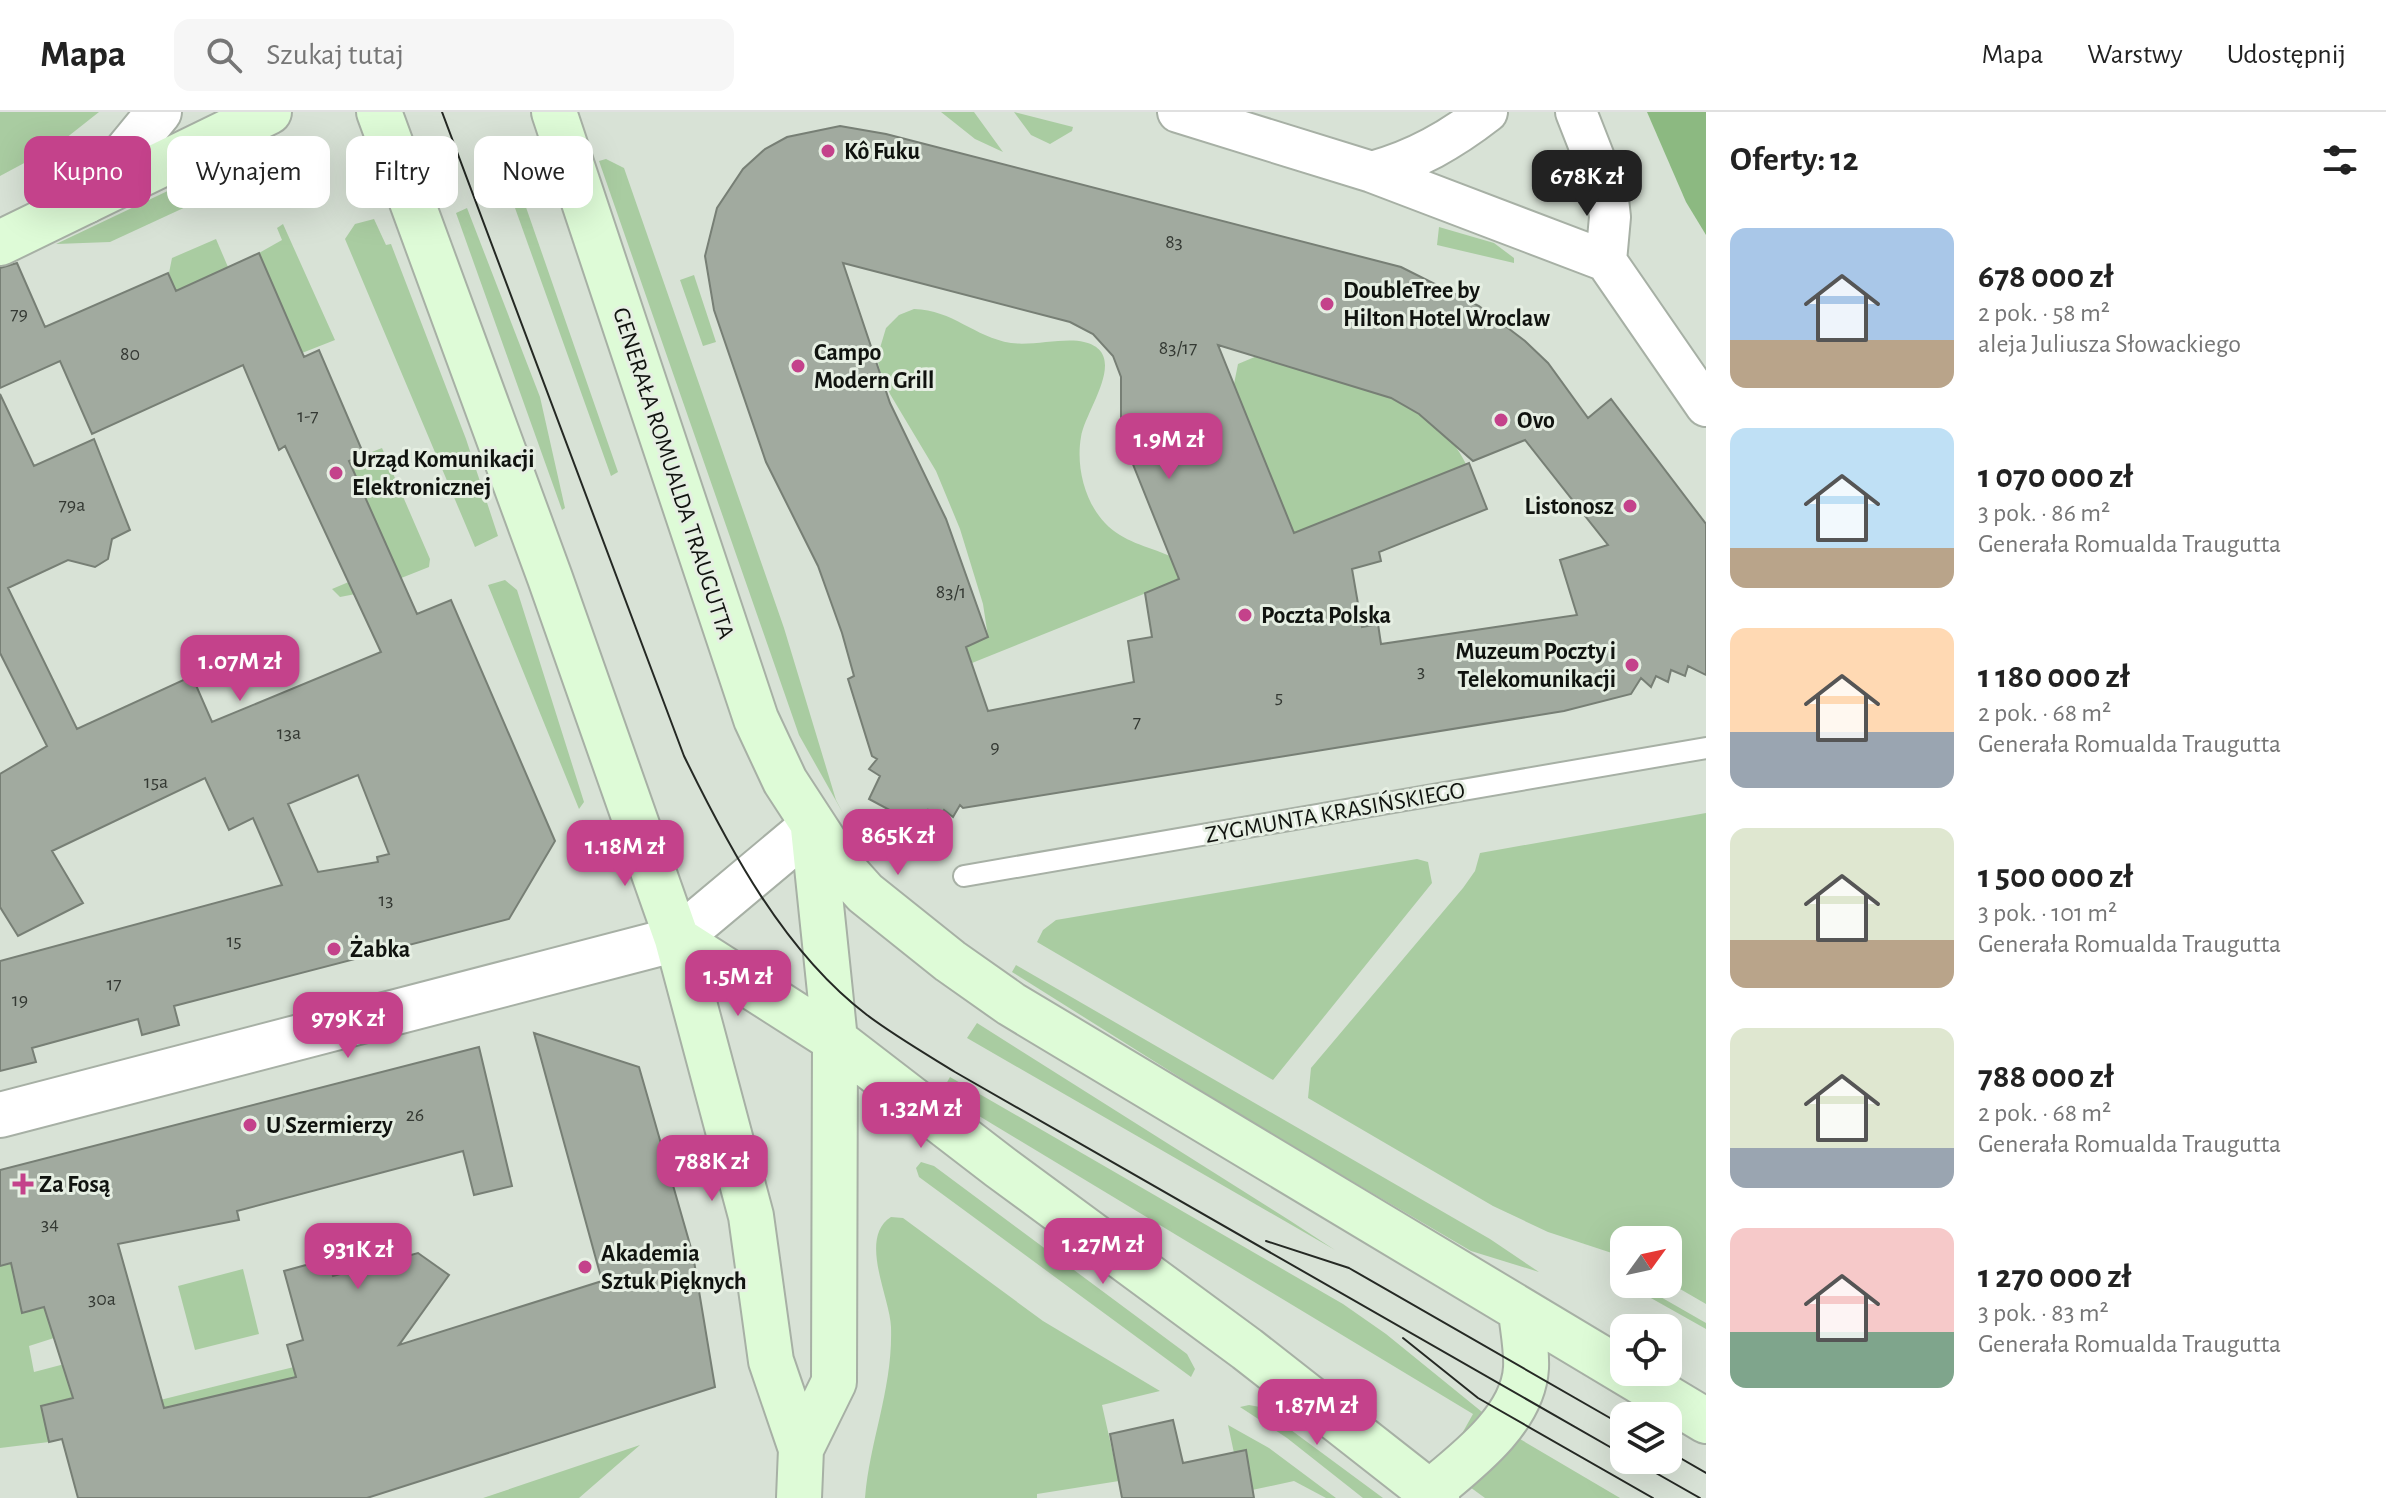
<!DOCTYPE html>
<html lang="pl">
<meta charset="utf-8">
<style>
body{margin:0;font-family:"Alegreya Sans",sans-serif;background:#f6f6f6;color:#222;height:100vh;display:flex;flex-direction:column;font-size:30px;white-space:nowrap}
*{box-sizing:border-box;margin:0}
p{font-size:26px;color:#767676}
.icon{flex:none;width:44px;height:44px;fill:none;stroke:currentColor;stroke-width:2;stroke-linecap:round;stroke-linejoin:round}
.map{position:relative;flex:1;overflow:hidden}
.sheet{display:flex;flex-direction:column;background:#fff;width:680px}
.sheet>*{flex:none}
.guide{position:absolute;left:24px;top:24px;width:760px;height:72px;display:flex;gap:16px}
.needle{width:52px;rotate:57deg}
.tools{position:absolute;left:1610px;top:1114px;display:grid;gap:16px}
.tools a{display:grid;place-items:center;width:72px;height:72px;border-radius:16px;background:#fff;box-shadow:0 8px 32px #0002;font-size:40px}
.price{position:absolute;translate:-50% -68px;padding:0 18px;border-radius:16px;background:#c4428b;color:#fff;font-size:26px;line-height:52px;filter:drop-shadow(0 2px 4px #0008)}
.price::after{content:'';position:absolute;left:50%;top:48px;width:24px;height:18px;margin-left:-12px;background:inherit;clip-path:polygon(0 0,100% 0,50% 100%)}
.price.selected{background:#222;color:#fff}
ul{padding:0;list-style:none}
li{display:flex;align-items:center;gap:24px;height:200px;padding:0 24px}
li span{display:grid;place-items:center;flex:none;width:224px;height:160px;border-radius:16px;color:#555}
li>.icon{margin-inline-start:auto}
span .icon{width:96px;height:96px;fill:#fffc;stroke-width:1}
li b{font-size:34px}
h2{display:flex;justify-content:space-between;align-items:center;height:96px;padding:0 24px;font-size:34px}
.pill{padding:0 28px;border-radius:16px;background:#fff;box-shadow:0 8px 32px #0002;font-size:28px;line-height:72px}
.pill.selected{background:#c4428b;color:#fff}
header{display:flex;align-items:center;gap:48px;box-sizing:border-box;height:112px;padding:0 40px;background:#fff;border-bottom:2px solid #e0e0e0}
header strong{font-size:38px}
nav{display:flex;gap:44px;margin-inline-start:auto;font-size:28px}
.search{width:560px;height:72px;background:#f6f6f6;display:flex;align-items:center;gap:20px;box-sizing:border-box;padding:0 28px;border-radius:16px;color:#767676;font-size:30px}
main{display:flex;flex:1;min-height:0}
.map>svg:first-child{display:block}
.green{fill:#a9cca1}
.forest{fill:#8cb981}
.building{fill:#a1aa9f;stroke:#777f75;stroke-width:2;fill-rule:evenodd}
.lines{fill:none;stroke-linecap:round;stroke-linejoin:round}
.service-casing{stroke:#a7b0a5;stroke-width:24}
.minor-casing{stroke:#a7b0a5;stroke-width:44}
.tertiary-casing{stroke:#a7b0a5;stroke-width:48}
.secondary-casing{stroke:#a7b0a5;stroke-width:48}
.service{stroke:#fff;stroke-width:20}
.minor{stroke:#fff;stroke-width:40}
.tertiary{stroke:#fff;stroke-width:44}
.secondary{stroke:#defbd7;stroke-width:44}
.tram{stroke:#252924;stroke-width:2}
.poi-dot{fill:#c4428b;stroke:#e6efe3;stroke-width:3}
.labels{text-anchor:middle;stroke-width:6;stroke-linejoin:round;paint-order:stroke}
.number-label{font-size:20px;fill:#343933}
.poi-label{font-size:24px;font-weight:bold;fill:#10130f;stroke:#e6efe3;text-anchor:start}
.street-label{font-size:24px;fill:#10130f;stroke:#e6efe3}
</style>
<header>
<strong>Mapa</strong>
<div class="search"><svg class="icon" aria-label="search" viewBox="0 0 24 24"><circle cx="10" cy="10" r="6"/><path d="M15 15l6 6"/></svg>Szukaj tutaj</div>
<nav><a>Mapa</a><a>Warstwy</a><a>Udostępnij</a></nav>
</header>
<main>
<div class="map">
<svg width="1706" height="1386" viewBox="0 0 1706 1386">
<rect width="100%" height="100%" fill="#d8e2d6"/>
<path class="green" d="M 0,0 L 99,0 L 56,34 L 0,64 Z
M 941,0 L 974,0 L 1003,40 L 975,27 Z
M 1014,0 L 1073,15 L 1072,19 L 1050,32 L 1031,23 Z
M 260,35 L 270,56 L 110,130 L 56,132 Z
M 606,47 L 624,56 L 784,516 L 836,688 L 844,703 L 799,623 L 599,49 Z
M 520,78 L 618,360 L 611,364 L 510,82 Z
M 467,96 L 540,285 L 565,396 L 562,398 L 456,101 Z
M 374,107 L 386,133 L 391,132 L 466,327 L 498,424 L 475,435 L 345,127 L 355,112 Z
M 283,112 L 335,228 L 302,241 L 259,141 L 282,128 L 277,116 Z
M 1439,115 L 1494,131 L 1514,146 L 1514,151 L 1437,133 Z
M 216,127 L 228,155 L 176,180 L 169,161 L 172,146 Z
M 694,163 L 716,230 L 703,234 L 680,168 Z
M 914,197 C 953,198 974,225 1011,231 C 1034,234 1065,225 1084,230 C 1131,241 1085,298 1081,325 C 1076,353 1084,389 1105,411 C 1123,430 1147,434 1170,444 C 1179,448 1187,455 1196,461 L 972,551 L 966,535 L 988,525 L 983,492 L 960,417 L 936,359 L 890,282 L 880,259 L 877,246 L 886,216 L 899,203 Z
M 1257,244 C 1323,265 1434,282 1466,352 L 1294,421 L 1234,272 L 1238,252 Z
M 382,336 L 430,447 L 429,455 L 366,480 L 340,485 L 332,477 L 394,451 L 349,349 Z
M 505,468 L 517,478 L 584,690 L 579,697 L 488,473 Z
M 1706,701 L 1706,1192 L 1668,1170 L 1668,1128 L 1624,1128 L 1624,1145 L 1548,1120 L 1493,1094 L 1308,986 L 1311,956 L 1463,776 L 1475,759 L 1480,741 Z
M 1417,747 L 1428,750 L 1432,771 L 1273,968 L 1037,830 L 1043,818 L 1056,808 Z
M 1016,853 L 1490,1127 L 1539,1160 L 1471,1139 L 1251,1010 L 1012,860 Z
M 977,911 L 1289,1108 L 1335,1138 L 967,926 Z
M 950,965 L 1343,1192 L 1386,1222 L 1503,1317 L 1620,1386 L 1485,1386 L 1448,1359 L 1450,1343 L 1473,1302 L 941,981 Z
M 921,1050 L 934,1054 L 1187,1242 L 1195,1257 L 1191,1265 L 919,1065 L 916,1056 Z
M 891,1105 L 903,1106 L 1043,1209 L 1160,1279 L 1102,1293 L 1119,1369 L 1037,1382 L 1037,1386 L 865,1386 C 870,1327 893,1276 891,1215 C 890,1185 858,1126 891,1105 Z
M 10,1148 L 22,1201 L 73,1188 L 54,1226 L 29,1234 L 34,1260 L 76,1249 L 99,1278 L 42,1294 L 49,1330 L 0,1336 L 0,1154 Z
M 243,1157 L 259,1222 L 195,1238 L 178,1174 Z
M 1626,1172 L 1638,1172 L 1706,1211 L 1706,1217 Z
M 294,1255 L 296,1265 L 164,1299 L 160,1288 Z
M 1249,1293 L 1260,1295 L 1383,1386 L 1363,1386 L 1287,1326 L 1240,1295 Z
M 1228,1313 L 1269,1336 L 1336,1386 L 1326,1386 L 1294,1369 L 1252,1378 L 1246,1338 L 1234,1341 Z
M 640,1333 L 579,1386 L 483,1386 Z"/>
<path class="forest" d="M 1647,0 L 1706,0 L 1706,123 L 1686,90 Z"/>
<path class="building" d="M 840,14 L 886,22 L 1401,155 L 1479,194 L 1525,229 L 1548,251 L 1588,306 L 1611,287 L 1706,412 L 1706,563 L 1688,554 L 1685,564 L 1671,558 L 1668,570 L 1656,564 L 1651,575 L 1641,566 L 1631,582 L 1564,599 L 963,696 L 960,693 L 953,705 L 944,698 L 937,708 L 928,698 L 921,711 L 911,702 L 908,708 L 869,687 L 880,664 L 869,657 L 877,647 L 872,644 L 848,567 L 854,564 L 842,521 L 818,454 L 766,350 L 714,198 L 705,144 L 717,96 L 743,57 L 765,37 L 787,25 ZM 843,151 L 1070,210 L 1093,222 L 1113,244 L 1121,265 L 1121,305 L 1126,335 L 1179,467 L 1145,481 L 1152,525 L 1128,529 L 1134,570 L 988,599 L 966,535 L 988,525 L 946,407 L 890,291 ZM 1218,233 L 1391,286 L 1419,302 L 1473,349 L 1525,328 L 1608,433 L 1560,448 L 1577,503 L 1381,532 L 1378,512 L 1362,515 L 1352,457 L 1381,449 L 1379,440 L 1487,397 L 1469,351 L 1294,421 Z
M 259,141 L 304,245 L 319,238 L 364,343 L 349,349 L 417,502 L 451,488 L 555,729 L 509,807 L 174,894 L 179,913 L 142,923 L 138,907 L 32,936 L 36,950 L 0,959 L 0,849 L 282,773 L 253,706 L 229,718 L 205,666 L 52,739 L 83,791 L 18,824 L 0,795 L 0,662 L 47,634 L 0,541 L 0,282 L 34,354 L 94,327 L 130,418 L 112,427 L 108,447 L 95,455 L 68,448 L 8,476 L 77,617 L 192,564 L 212,610 L 381,540 L 285,334 L 279,338 L 243,253 L 92,322 L 60,249 L 0,276 L 0,156 L 17,151 L 45,215 L 168,161 L 176,179 ZM 358,663 L 389,742 L 377,745 L 378,750 L 318,760 L 288,692 Z
M 534,921 L 639,955 L 693,1143 L 715,1275 L 367,1386 L 78,1386 L 62,1327 L 49,1330 L 41,1294 L 73,1286 L 44,1195 L 22,1201 L 11,1151 L 0,1154 L 0,1058 L 479,935 L 512,1074 L 474,1083 L 463,1039 L 237,1099 L 239,1108 L 118,1132 L 164,1296 L 296,1265 L 287,1233 L 303,1228 L 284,1159 L 328,1147 L 333,1164 L 418,1141 L 449,1163 L 399,1233 L 602,1169 Z
M 1173,1308 L 1183,1351 L 1246,1338 L 1254,1386 L 1122,1386 L 1110,1322 Z"/>
<g class="lines">
<g class="service-casing">
<path id="service" d="M 964,764 L 1706,636"/>
</g>
<g class="minor-casing">
<path id="minor" d="M 1178,0 L 1372,60 L 1606,149
M 1576,0 L 1607,79 L 1610,105 L 1606,149 L 1706,294
M 1372,60 C 1416,48 1451,28 1487,0"/>
</g>
<g class="tertiary-casing">
<path id="tertiary" d="M 86,89 L 159,0
M 0,1003 L 677,827 L 812,714"/>
</g>
<g class="secondary-casing">
<path id="secondary" d="M 379,0 L 550,466 L 677,827 L 751,1104 L 771,1249 L 801,1337 L 799,1386
M 554,0 L 756,607 L 785,669 L 839,752 L 865,781 L 950,849 L 1011,892 L 1706,1309
M 0,131 L 269,0
M 677,827 L 835,928 L 1000,1055 L 1247,1237 L 1437,1386
M 801,1337 L 834,1270 L 835,928 L 813,716
M 1430,1380 C 1466,1350 1523,1308 1526,1256 C 1527,1238 1523,1218 1521,1200"/>
</g>
<use href="#service" class="service"/>
<use href="#minor" class="minor"/>
<use href="#tertiary" class="tertiary"/>
<use href="#secondary" class="secondary"/>
<path class="tram" d="M 442,0 L 684,644 C 729,736 784,840 867,903 C 895,924 926,942 955,960 L 1624,1343
M 1266,1129 L 1349,1156 L 1624,1314
M 1403,1226 L 1478,1286 L 1653,1386
M 1668,1339 L 1706,1361
M 1633,1348 L 1700,1386"/>
</g>
<g class="poi-dot">
<circle cx="828" cy="39" r="8"/>
<circle cx="1327" cy="192" r="8"/>
<circle cx="798" cy="254" r="8"/>
<circle cx="1501" cy="308" r="8"/>
<circle cx="336" cy="361" r="8"/>
<circle cx="1630" cy="394" r="8"/>
<circle cx="1245" cy="503" r="8"/>
<circle cx="1632" cy="553" r="8"/>
<circle cx="334" cy="837" r="8"/>
<circle cx="250" cy="1013" r="8"/>
<path d="M19 1060h8v8h8v8h-8v8h-8v-8h-8v-8h8z"/>
<circle cx="585" cy="1155" r="8"/>
</g>
<g class="labels">
<g class="number-label">
<text x="1174" y="136">83</text>
<text x="19" y="208">79</text>
<text x="1178" y="242">83/17</text>
<text x="130" y="248">80</text>
<text x="308" y="310">1-7</text>
<text x="72" y="399">79a</text>
<text x="951" y="486">83/1</text>
<text x="1421" y="565">3</text>
<text x="1279" y="591">5</text>
<text x="1137" y="616">7</text>
<text x="289" y="627">13a</text>
<text x="995" y="641">9</text>
<text x="156" y="676">15a</text>
<text x="386" y="794">13</text>
<text x="234" y="835">15</text>
<text x="114" y="878">17</text>
<text x="20" y="894">19</text>
<text x="415" y="1009">26</text>
<text x="50" y="1118">34</text>
<text x="102" y="1193">30a</text>
</g>
<g class="poi-label">
<text x="844" y="47">Kô Fuku</text>
<text x="1343" y="186">DoubleTree by<tspan x="1343" dy="28">Hilton Hotel Wroclaw</tspan></text>
<text x="814" y="248">Campo<tspan x="814" dy="28">Modern Grill</tspan></text>
<text x="1517" y="316">Ovo</text>
<text x="352" y="355">Urząd Komunikacji<tspan x="352" dy="28">Elektronicznej</tspan></text>
<text x="1614" y="402" text-anchor="end">Listonosz</text>
<text x="1261" y="511">Poczta Polska</text>
<text x="1616" y="547" text-anchor="end">Muzeum Poczty i<tspan x="1616" dy="28">Telekomunikacji</tspan></text>
<text x="350" y="845">Żabka</text>
<text x="266" y="1021">U Szermierzy</text>
<text x="39" y="1080">Za Fosą</text>
<text x="601" y="1149">Akademia<tspan x="601" dy="28">Sztuk Pięknych</tspan></text>
</g>
<g class="street-label">
<text transform="translate(674 361) rotate(72)" y="8">GENERAŁA ROMUALDA TRAUGUTTA</text>
<text transform="translate(1335 700) rotate(-10)" y="8">ZYGMUNTA KRASIŃSKIEGO</text>
</g>
</g>
</svg>
<div class="tools">
<a><svg class="needle" viewBox="-14 -14 28 28"><path d="M0-13l5 13h-10z" fill="#e53935"/><path d="M0 13l5-13h-10z" fill="#767676"/></svg></a>
<a><svg class="icon" aria-label="locate" viewBox="0 0 24 24"><circle cx="12" cy="12" r="6"/><path d="M12 2v4M12 18v4M2 12h4M18 12h4"/></svg></a>
<a><svg class="icon" aria-label="layers" viewBox="0 0 24 24"><path d="M12 4l9 5-9 5-9-5zM3 14l9 5 9-5"/></svg></a>
</div>
<b class="price selected" style="left:1587px;top:106px">678K zł</b>
<b class="price" style="left:1169px;top:369px">1.9M zł</b>
<b class="price" style="left:240px;top:591px">1.07M zł</b>
<b class="price" style="left:898px;top:765px">865K zł</b>
<b class="price" style="left:625px;top:776px">1.18M zł</b>
<b class="price" style="left:738px;top:906px">1.5M zł</b>
<b class="price" style="left:348px;top:948px">979K zł</b>
<b class="price" style="left:921px;top:1038px">1.32M zł</b>
<b class="price" style="left:712px;top:1091px">788K zł</b>
<b class="price" style="left:1103px;top:1174px">1.27M zł</b>
<b class="price" style="left:358px;top:1179px">931K zł</b>
<b class="price" style="left:1317px;top:1335px">1.87M zł</b>
<div class="guide">
<a class="pill selected">Kupno</a>
<a class="pill">Wynajem</a>
<a class="pill">Filtry</a>
<a class="pill">Nowe</a>
</div>
</div>
<section class="sheet">
<h2>Oferty: 12<svg class="icon" aria-label="filters" viewBox="0 0 24 24"><path d="M4 7h16M4 17h16"/><circle cx="9" cy="7" r="2"/><circle cx="15" cy="17" r="2"/></svg></h2>
<ul>
<li><span style="background:linear-gradient(#a9c7e8 70%,#b9a48a 0)"><svg class="icon" aria-label="home" viewBox="0 0 24 24"><path d="M3 11l9-7 9 7M6 9v11h12V9"/></svg></span><div><b>678 000 zł</b><p>2 pok. · 58 m²</p><p>aleja Juliusza Słowackiego</p></div></li>
<li><span style="background:linear-gradient(#bfe0f5 75%,#b9a48a 0)"><svg class="icon" aria-label="home" viewBox="0 0 24 24"><path d="M3 11l9-7 9 7M6 9v11h12V9"/></svg></span><div><b>1 070 000 zł</b><p>3 pok. · 86 m²</p><p>Generała Romualda Traugutta</p></div></li>
<li><span style="background:linear-gradient(#ffd9b3 65%,#9aa5b1 0)"><svg class="icon" aria-label="home" viewBox="0 0 24 24"><path d="M3 11l9-7 9 7M6 9v11h12V9"/></svg></span><div><b>1 180 000 zł</b><p>2 pok. · 68 m²</p><p>Generała Romualda Traugutta</p></div></li>
<li><span style="background:linear-gradient(#dfe7d0 70%,#b9a48a 0)"><svg class="icon" aria-label="home" viewBox="0 0 24 24"><path d="M3 11l9-7 9 7M6 9v11h12V9"/></svg></span><div><b>1 500 000 zł</b><p>3 pok. · 101 m²</p><p>Generała Romualda Traugutta</p></div></li>
<li><span style="background:linear-gradient(#dfe7d0 75%,#9aa5b1 0)"><svg class="icon" aria-label="home" viewBox="0 0 24 24"><path d="M3 11l9-7 9 7M6 9v11h12V9"/></svg></span><div><b>788 000 zł</b><p>2 pok. · 68 m²</p><p>Generała Romualda Traugutta</p></div></li>
<li><span style="background:linear-gradient(#f6c9c9 65%,#7fa58c 0)"><svg class="icon" aria-label="home" viewBox="0 0 24 24"><path d="M3 11l9-7 9 7M6 9v11h12V9"/></svg></span><div><b>1 270 000 zł</b><p>3 pok. · 83 m²</p><p>Generała Romualda Traugutta</p></div></li>
</ul>
</section>
</main>
